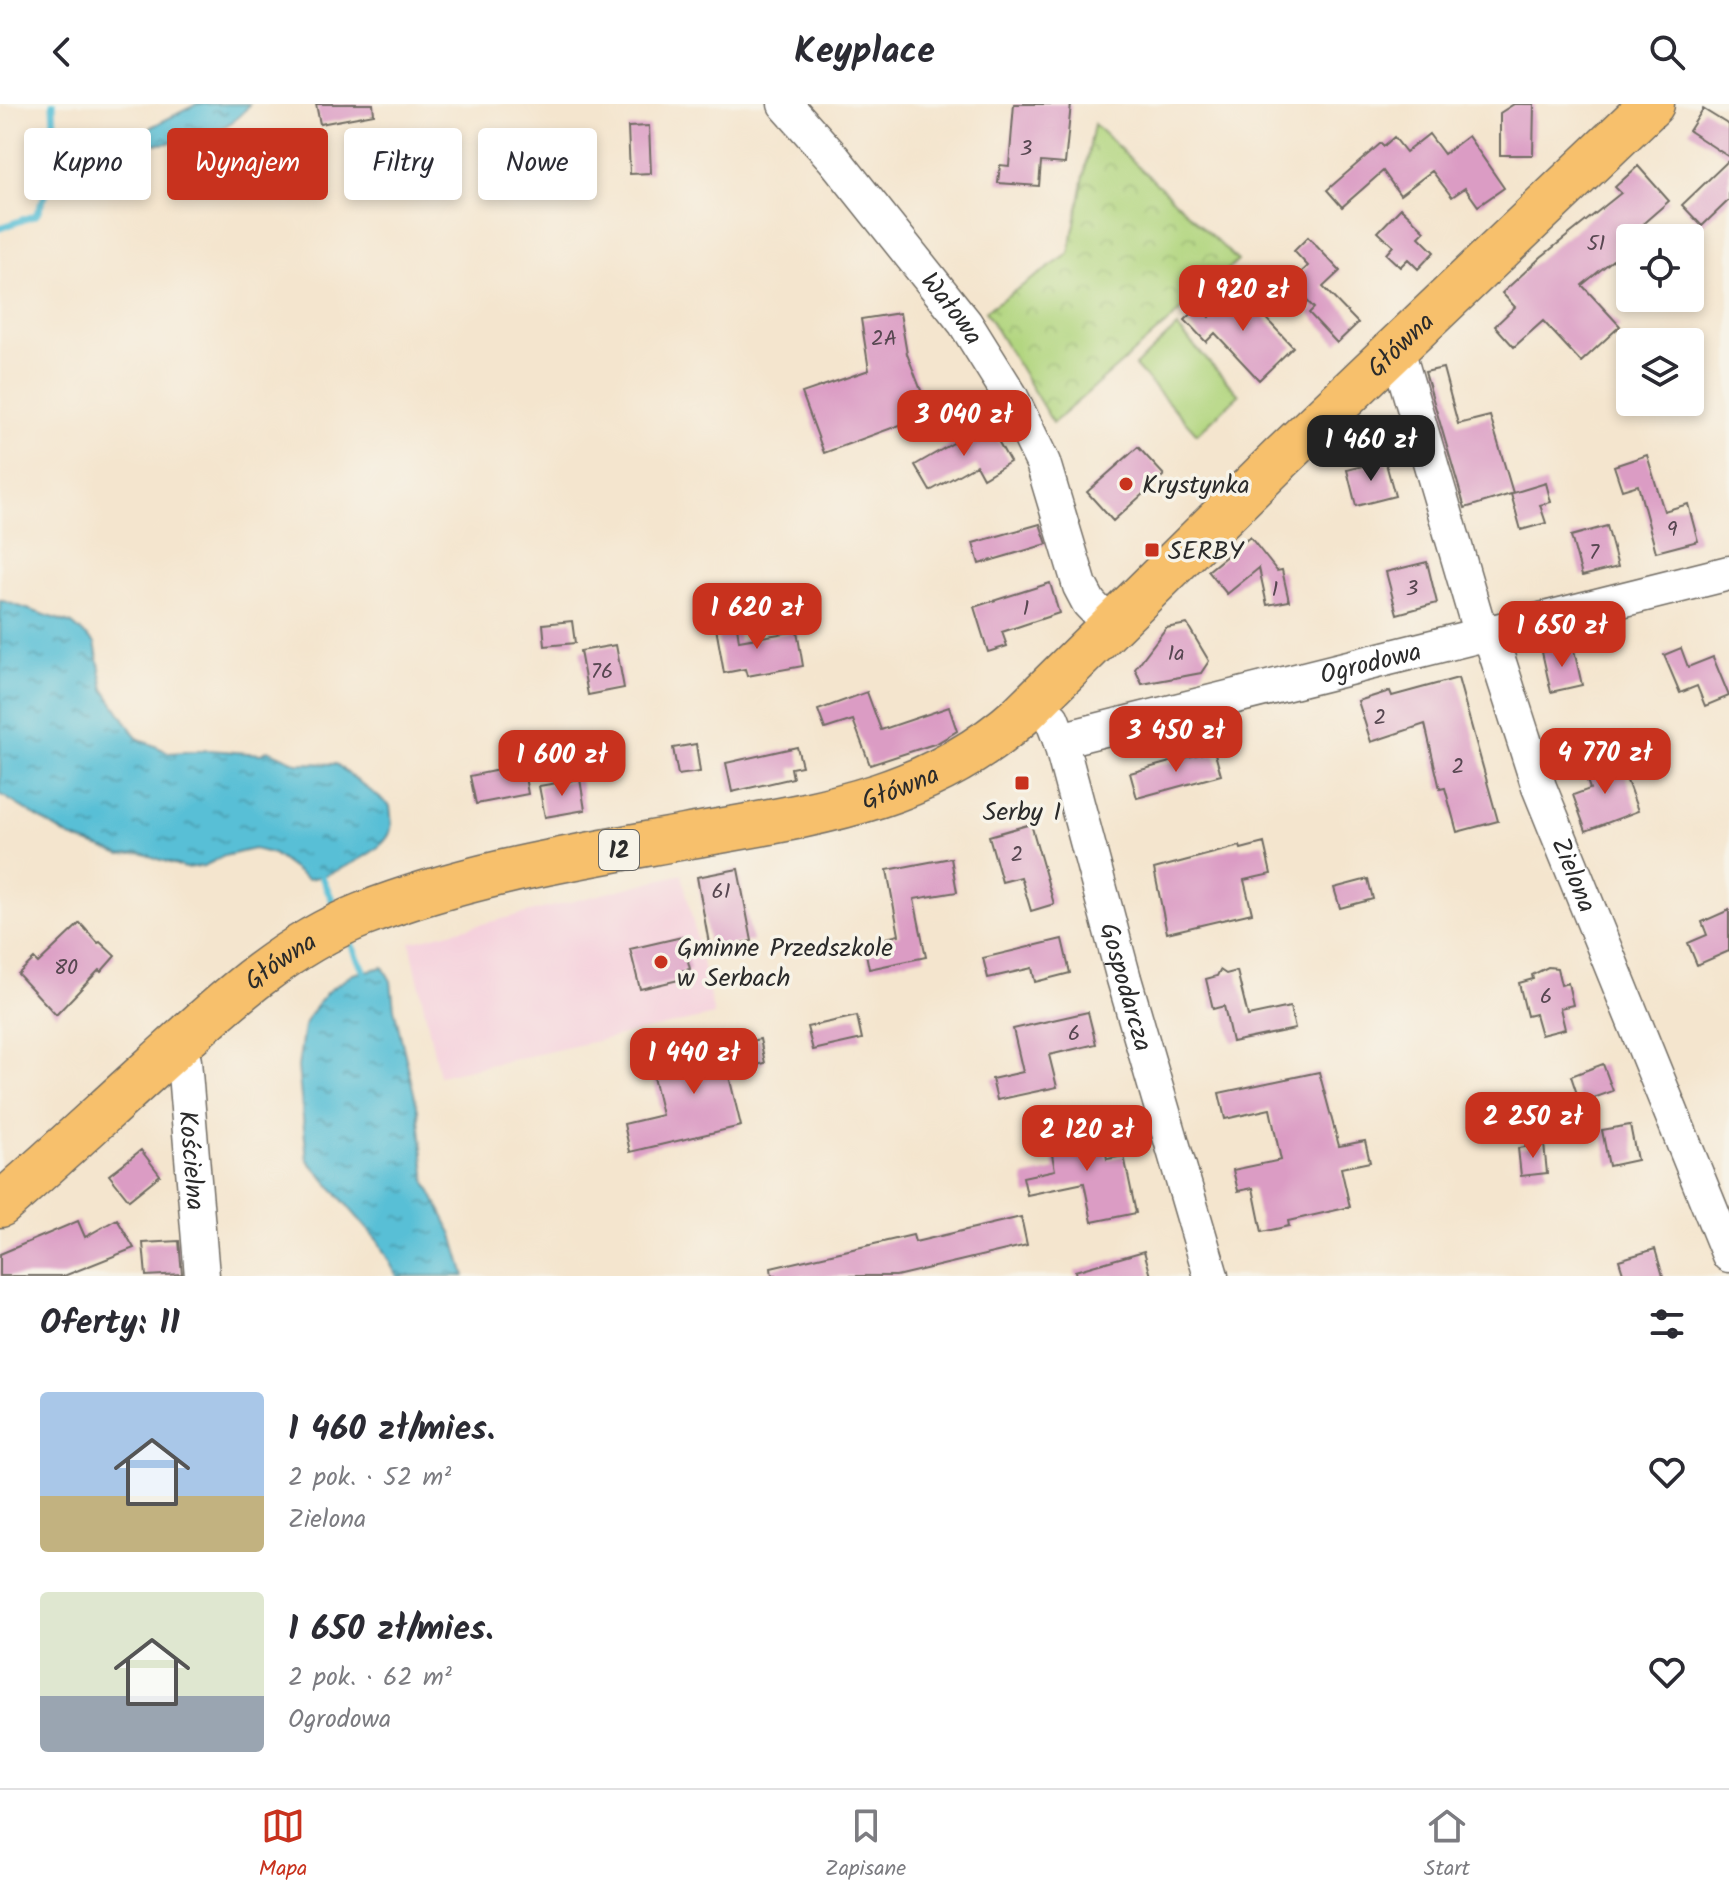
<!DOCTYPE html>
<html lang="pl">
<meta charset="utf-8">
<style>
body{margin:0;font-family:Kalam,sans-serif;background:#f7f7f7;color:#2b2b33;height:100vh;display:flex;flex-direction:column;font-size:30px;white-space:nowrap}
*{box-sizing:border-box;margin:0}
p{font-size:26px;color:#7c7c81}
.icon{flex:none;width:44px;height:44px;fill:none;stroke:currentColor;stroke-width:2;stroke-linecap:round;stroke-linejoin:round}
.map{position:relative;height:1172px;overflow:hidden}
.side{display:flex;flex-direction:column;background:#fff;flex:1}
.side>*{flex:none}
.top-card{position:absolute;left:24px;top:24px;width:800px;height:72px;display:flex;gap:16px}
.buttons{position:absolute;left:1616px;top:120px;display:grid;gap:16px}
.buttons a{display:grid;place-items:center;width:88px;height:88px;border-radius:8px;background:#fff;box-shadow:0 4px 12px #0003;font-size:40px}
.price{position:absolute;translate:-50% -68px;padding:0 18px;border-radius:16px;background:#c8321e;color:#fff;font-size:26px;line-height:52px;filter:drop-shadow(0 2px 4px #0008)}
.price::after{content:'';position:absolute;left:50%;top:48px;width:24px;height:18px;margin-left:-12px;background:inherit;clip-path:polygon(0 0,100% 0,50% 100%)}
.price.on{background:#222;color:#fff}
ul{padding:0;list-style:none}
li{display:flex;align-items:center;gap:24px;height:200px;padding:0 40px}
li span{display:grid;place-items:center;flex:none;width:224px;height:160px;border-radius:8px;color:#555}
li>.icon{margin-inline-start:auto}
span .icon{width:96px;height:96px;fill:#fffc;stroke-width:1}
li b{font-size:34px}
h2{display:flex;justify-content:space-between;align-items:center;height:96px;padding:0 40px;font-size:34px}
.pill{padding:0 28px;border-radius:8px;background:#fff;box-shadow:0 4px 12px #0003;font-size:28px;line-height:72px}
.pill.on{background:#c8321e;color:#fff}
header{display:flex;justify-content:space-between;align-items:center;height:104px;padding:0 40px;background:#fff;font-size:36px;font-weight:800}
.dock{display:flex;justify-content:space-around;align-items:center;height:112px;border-top:2px solid #e1e1e2;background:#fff;font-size:22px;color:#7c7c81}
.dock a{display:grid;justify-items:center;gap:4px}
.dock .on{color:#c8321e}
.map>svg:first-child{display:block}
.built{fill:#f5cfdc}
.grass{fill:#b2d680;stroke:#6e8056;stroke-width:2}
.park{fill:url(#park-crowns);stroke:#6e8056;stroke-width:2}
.water{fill:url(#water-ripples);stroke:#427580;stroke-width:2}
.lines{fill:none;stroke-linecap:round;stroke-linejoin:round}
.stream{stroke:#59bfd6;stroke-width:7}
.building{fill:#db9cc4}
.minor-casing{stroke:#716c64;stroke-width:37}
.major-casing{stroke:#716c64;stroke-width:47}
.minor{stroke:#fff;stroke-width:34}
.major{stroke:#f7c06c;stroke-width:44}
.poi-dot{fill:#c8321e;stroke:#f7f3e8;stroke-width:3}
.labels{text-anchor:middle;stroke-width:7;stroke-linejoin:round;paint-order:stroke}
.number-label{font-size:22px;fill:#574751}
.shield{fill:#f7f3e8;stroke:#686764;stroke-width:2}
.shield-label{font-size:24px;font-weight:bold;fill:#2b2b2b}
.street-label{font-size:26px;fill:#2b2b2b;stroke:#f7f3e8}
.poi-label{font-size:26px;fill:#2b2b2b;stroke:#f7f3e8;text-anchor:start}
</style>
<header><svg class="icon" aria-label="back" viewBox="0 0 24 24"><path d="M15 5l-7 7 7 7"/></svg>Keyplace<svg class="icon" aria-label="search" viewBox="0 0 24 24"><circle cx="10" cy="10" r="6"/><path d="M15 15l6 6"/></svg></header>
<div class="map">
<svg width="1729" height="1172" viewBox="0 0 1729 1172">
<defs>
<pattern id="park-crowns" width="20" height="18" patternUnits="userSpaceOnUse" patternTransform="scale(2)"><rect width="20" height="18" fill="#b2d680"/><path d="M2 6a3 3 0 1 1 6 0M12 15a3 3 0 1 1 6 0" fill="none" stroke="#99b86f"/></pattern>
<pattern id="water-ripples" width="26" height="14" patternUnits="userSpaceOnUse" patternTransform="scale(2)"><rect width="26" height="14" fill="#59bfd6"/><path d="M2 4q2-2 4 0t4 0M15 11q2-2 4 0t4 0" fill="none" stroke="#4a9bae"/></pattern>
</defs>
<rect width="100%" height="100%" fill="#f7f3e8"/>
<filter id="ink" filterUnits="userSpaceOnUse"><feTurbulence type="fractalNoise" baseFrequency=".0125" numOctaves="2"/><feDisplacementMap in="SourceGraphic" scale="16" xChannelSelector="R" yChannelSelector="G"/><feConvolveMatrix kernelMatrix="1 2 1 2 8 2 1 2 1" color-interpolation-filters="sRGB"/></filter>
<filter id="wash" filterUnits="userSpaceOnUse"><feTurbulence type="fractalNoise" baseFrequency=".006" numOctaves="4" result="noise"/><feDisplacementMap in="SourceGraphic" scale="32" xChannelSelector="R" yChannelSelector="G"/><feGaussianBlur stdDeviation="1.8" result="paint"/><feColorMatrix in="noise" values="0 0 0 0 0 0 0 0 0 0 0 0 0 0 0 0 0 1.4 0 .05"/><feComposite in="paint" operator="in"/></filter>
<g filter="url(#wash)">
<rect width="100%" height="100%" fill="#f4e5ce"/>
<path class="built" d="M 682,770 L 714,911 L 439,972 L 410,838 Z"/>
<path class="grass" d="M 1177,223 L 1239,291 L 1197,330 L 1135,262 Z"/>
<path class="park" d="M 1094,20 L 1238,157 L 1053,319 L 985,207 L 1069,150 Z"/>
<path class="water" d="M 197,0 L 249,0 C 237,27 168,47 142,37 L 151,23 Z
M 0,496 L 72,520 L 95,539 L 104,585 L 137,634 L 170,649 L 209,646 L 261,650 L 268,646 L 297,659 L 336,660 L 390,702 C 391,714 394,724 387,734 C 375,751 328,773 307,775 L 273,750 L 254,745 L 224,752 L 204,762 L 185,764 L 141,749 L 121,751 L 70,733 L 0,690 Z
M 383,863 L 391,877 L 394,904 L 418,1006 L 426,1078 L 453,1131 L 465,1172 L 397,1172 L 378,1137 L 307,1055 L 298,963 L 304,922 L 310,910 L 327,888 L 353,870 Z"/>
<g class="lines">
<path class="stream" d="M 0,124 L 36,111 L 56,68 L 53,0
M 322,773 L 337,807
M 348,833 L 364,868"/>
</g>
<g id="blocks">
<path class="building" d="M 316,0 L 373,0 L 374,10 L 320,20 Z
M 1014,0 L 1071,0 L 1065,60 L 1041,58 L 1039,82 L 998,79 L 1000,61 L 1009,62 Z
M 1514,0 L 1534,0 L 1533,51 L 1500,51 L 1500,9 Z
M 1703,5 L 1729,21 L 1729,53 L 1689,27 Z
M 649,22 L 651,69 L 630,70 L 628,23 Z
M 1429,30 L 1444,50 L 1468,32 L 1504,84 L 1478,102 L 1465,84 L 1452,93 L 1432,67 L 1400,91 L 1383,67 L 1342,103 L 1327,86 L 1381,39 L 1384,42 L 1394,33 L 1406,48 Z
M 1729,56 L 1729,96 L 1702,122 L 1682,101 Z
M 1638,62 L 1669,97 L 1630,131 L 1630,142 L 1582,181 L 1620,222 L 1581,258 L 1543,217 L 1514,243 L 1495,222 L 1515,203 L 1502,189 L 1541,153 L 1621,89 L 1615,83 Z
M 1401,104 L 1425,127 L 1419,133 L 1434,148 L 1418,165 L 1408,155 L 1400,163 L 1386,150 L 1393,142 L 1378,128 Z
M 1308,133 L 1340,167 L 1323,183 L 1358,219 L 1337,239 L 1309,209 L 1314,204 L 1290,179 L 1308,162 L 1294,147 Z
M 1238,185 L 1293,243 L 1259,276 L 1215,229 L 1206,238 L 1185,216 L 1200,202 L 1209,213 Z
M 900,209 L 907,250 L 930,310 L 824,349 L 802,289 L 869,266 L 861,215 Z
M 1443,264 L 1458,320 L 1490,312 L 1513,389 L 1546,379 L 1551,398 L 1540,401 L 1546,419 L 1521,426 L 1511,390 L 1465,404 L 1425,268 Z
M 988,319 L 1010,358 L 983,374 L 976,361 L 930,387 L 915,361 Z
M 1138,343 L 1164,371 L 1113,417 L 1087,388 Z
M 1647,351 L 1664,407 L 1688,400 L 1698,437 L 1656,448 L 1638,381 L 1622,386 L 1614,362 Z
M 1385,356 L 1395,392 L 1356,402 L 1347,366 Z
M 1040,420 L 1047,440 L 979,460 L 973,439 Z
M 1607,422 L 1618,463 L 1582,472 L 1571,432 Z
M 1250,433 L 1277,467 L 1282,466 L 1289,497 L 1267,501 L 1259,464 L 1227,490 L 1208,467 Z
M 1427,458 L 1437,499 L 1397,510 L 1386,468 Z
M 1050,479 L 1059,509 L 1002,528 L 1007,542 L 988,548 L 974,503 Z
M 736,515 L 739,537 L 797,527 L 803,562 L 747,572 L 745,565 L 724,569 L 715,518 Z
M 572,517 L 575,539 L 545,542 L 543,520 Z
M 1187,520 L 1209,557 L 1201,569 L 1142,580 L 1135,565 L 1166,524 Z
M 616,541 L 624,584 L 588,591 L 580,547 Z
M 1573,542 L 1582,581 L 1551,588 L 1542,548 Z
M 1681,544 L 1688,563 L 1713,553 L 1729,592 L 1705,602 L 1697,582 L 1680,589 L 1664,551 Z
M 1458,574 L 1498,717 L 1457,728 L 1445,684 L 1440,685 L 1425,620 L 1371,638 L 1358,597 L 1390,587 L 1392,592 Z
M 867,588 L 881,626 L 949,603 L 957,627 L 937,639 L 870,661 L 853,616 L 825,625 L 818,606 Z
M 696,640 L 700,668 L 678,671 L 673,644 Z
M 797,643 L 802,662 L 791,664 L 793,674 L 732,688 L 726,659 Z
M 1214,646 L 1221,671 L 1137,694 L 1130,669 Z
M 1619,655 L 1638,707 L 1586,727 L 1573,691 L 1590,685 L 1584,668 Z
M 523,661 L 528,690 L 476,700 L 470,672 Z
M 580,675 L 585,706 L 545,713 L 539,682 Z
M 1031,720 L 1054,800 L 1031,807 L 1021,773 L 1002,778 L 989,732 Z
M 1264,739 L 1271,770 L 1244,776 L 1252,809 L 1167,829 L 1154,765 L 1240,742 L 1241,745 Z
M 951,754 L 957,788 L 914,795 L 926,853 L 869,865 L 864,839 L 899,831 L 887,766 Z
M 738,765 L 752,837 L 710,845 L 697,773 Z
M 1368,775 L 1373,795 L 1340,804 L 1334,784 Z
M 1729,806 L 1729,847 L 1697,861 L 1688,839 L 1707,831 L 1702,818 Z
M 80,819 L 98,839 L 100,838 L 115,852 L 101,868 L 99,866 L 56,911 L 18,870 L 34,855 L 38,859 Z
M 682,833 L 690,865 L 681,867 L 683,875 L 640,885 L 630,845 Z
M 1062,835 L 1070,869 L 1035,878 L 1032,864 L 988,874 L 983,854 Z
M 1548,863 L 1557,864 L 1561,881 L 1568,879 L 1573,901 L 1560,904 L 1565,925 L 1541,931 L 1535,910 L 1527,912 L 1519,879 L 1533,875 L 1532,871 Z
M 1220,866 L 1226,870 L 1237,867 L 1248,912 L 1290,903 L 1295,925 L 1232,938 L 1224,902 L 1213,905 L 1206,875 L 1217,872 Z
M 1088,908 L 1096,940 L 1049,951 L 1057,983 L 997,996 L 992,975 L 1023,968 L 1013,925 Z
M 857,912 L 862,935 L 813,946 L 807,923 Z
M 760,935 L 765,959 L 728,968 L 741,1022 L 630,1048 L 624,1020 L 662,1011 L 650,960 Z
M 1603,960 L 1613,987 L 1580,999 L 1571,972 Z
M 1319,968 L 1339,1042 L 1365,1037 L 1370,1058 L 1341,1064 L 1350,1103 L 1288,1117 L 1289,1122 L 1262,1128 L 1253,1084 L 1238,1087 L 1233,1066 L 1281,1056 L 1270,1005 L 1225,1015 L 1219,989 Z
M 1100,1020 L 1107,1055 L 1124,1052 L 1136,1109 L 1092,1118 L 1084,1079 L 1027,1091 L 1023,1073 L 1055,1066 L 1048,1030 Z
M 1630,1021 L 1637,1056 L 1609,1062 L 1602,1026 Z
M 1544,1040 L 1547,1069 L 1521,1072 L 1518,1044 Z
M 141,1046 L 160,1071 L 129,1096 L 109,1071 Z
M 1021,1113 L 1027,1141 L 896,1172 L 772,1172 L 771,1164 L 913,1131 L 915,1138 Z
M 117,1115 L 134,1144 L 64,1172 L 0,1172 L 0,1150 L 78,1117 L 85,1133 Z
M 179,1137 L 182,1170 L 146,1172 L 143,1139 Z
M 1655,1145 L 1663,1172 L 1624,1172 L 1619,1156 Z
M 1144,1147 L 1151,1172 L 1076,1172 L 1075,1167 Z"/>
</g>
</g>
<g filter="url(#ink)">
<use href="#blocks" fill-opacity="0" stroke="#716c64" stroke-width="2"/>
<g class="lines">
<g class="minor-casing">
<g id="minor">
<path id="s1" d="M 785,0 L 834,55 L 965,219 L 1010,291 L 1043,359 L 1080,482 L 1089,499 L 1111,522"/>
<path id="s2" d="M 1397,245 L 1476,514 L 1494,543 L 1539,683 L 1729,1151"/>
<path id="s3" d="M 1052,615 L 1060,636 L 1124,875 L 1211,1172"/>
<path id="s4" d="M 1060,636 L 1729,469"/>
<path id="s5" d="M 172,946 L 184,957 L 202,1172"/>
</g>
</g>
<g class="major-casing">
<g id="major">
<path id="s6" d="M 0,1101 C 52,1056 102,1009 153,963 C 217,905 281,843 362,811 C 466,770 576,753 685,733 C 808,711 925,698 1021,611 L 1281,354 L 1652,0"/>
</g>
</g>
<use href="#minor" class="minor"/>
<use href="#major" class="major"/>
</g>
</g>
<g class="poi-dot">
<circle cx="1126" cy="380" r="8"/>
<rect x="1144" y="438" width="16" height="16" rx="4"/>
<rect x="1014" y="671" width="16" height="16" rx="4"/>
<circle cx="661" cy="858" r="8"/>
</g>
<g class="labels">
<g class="number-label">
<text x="1026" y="51">3</text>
<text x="1596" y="146">51</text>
<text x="884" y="241">2A</text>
<text x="1672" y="432">9</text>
<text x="1594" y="455">7</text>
<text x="1412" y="491">3</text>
<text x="1275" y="492">1</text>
<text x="1026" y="511">1</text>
<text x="1176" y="556">1a</text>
<text x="602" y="574">76</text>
<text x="1380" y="620">2</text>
<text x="1458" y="669">2</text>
<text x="1017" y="757">2</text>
<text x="721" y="794">61</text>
<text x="66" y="870">80</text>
<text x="1546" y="899">6</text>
<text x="1074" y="936">6</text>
</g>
<rect class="shield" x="599" y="726" width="40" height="40" rx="6"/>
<g class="shield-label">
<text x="619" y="754">12</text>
</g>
<g class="street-label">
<text dy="9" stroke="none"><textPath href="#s1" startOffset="264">Wałowa</textPath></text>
<text dy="9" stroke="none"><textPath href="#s6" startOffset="1692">Główna</textPath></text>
<text dy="9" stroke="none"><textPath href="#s4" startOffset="320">Ogrodowa</textPath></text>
<text dy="9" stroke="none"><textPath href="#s6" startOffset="1020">Główna</textPath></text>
<text dy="9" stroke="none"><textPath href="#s2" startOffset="556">Zielona</textPath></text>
<text dy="9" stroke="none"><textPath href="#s6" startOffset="372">Główna</textPath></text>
<text dy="9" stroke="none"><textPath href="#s3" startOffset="278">Gospodarcza</textPath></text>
<text dy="9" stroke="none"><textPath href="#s5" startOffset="116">Kościelna</textPath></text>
</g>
<g class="poi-label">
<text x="1142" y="389">Krystynka</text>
<text x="1168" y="455">SERBY</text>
<text x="1022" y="716" text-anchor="middle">Serby I</text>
<text x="677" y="852">Gminne Przedszkole<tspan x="677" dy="30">w Serbach</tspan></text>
</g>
</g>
</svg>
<div class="buttons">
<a><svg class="icon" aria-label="locate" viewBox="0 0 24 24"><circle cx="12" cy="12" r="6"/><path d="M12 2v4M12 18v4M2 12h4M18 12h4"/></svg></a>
<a><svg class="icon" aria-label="layers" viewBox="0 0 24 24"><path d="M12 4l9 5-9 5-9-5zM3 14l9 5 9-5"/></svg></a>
</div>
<b class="price" style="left:1243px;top:229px">1 920 zł</b>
<b class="price" style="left:964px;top:354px">3 040 zł</b>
<b class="price on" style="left:1371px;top:379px">1 460 zł</b>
<b class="price" style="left:757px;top:547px">1 620 zł</b>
<b class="price" style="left:1562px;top:565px">1 650 zł</b>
<b class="price" style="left:1176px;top:670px">3 450 zł</b>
<b class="price" style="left:1605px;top:692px">4 770 zł</b>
<b class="price" style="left:562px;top:694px">1 600 zł</b>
<b class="price" style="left:694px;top:992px">1 440 zł</b>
<b class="price" style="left:1533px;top:1056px">2 250 zł</b>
<b class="price" style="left:1087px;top:1069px">2 120 zł</b>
<div class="top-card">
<a class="pill">Kupno</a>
<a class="pill on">Wynajem</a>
<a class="pill">Filtry</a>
<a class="pill">Nowe</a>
</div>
</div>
<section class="side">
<h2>Oferty: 11<svg class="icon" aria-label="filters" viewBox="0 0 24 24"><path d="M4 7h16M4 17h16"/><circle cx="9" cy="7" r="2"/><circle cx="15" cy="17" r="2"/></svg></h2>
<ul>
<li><span style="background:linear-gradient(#a9c7e8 65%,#c2b280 0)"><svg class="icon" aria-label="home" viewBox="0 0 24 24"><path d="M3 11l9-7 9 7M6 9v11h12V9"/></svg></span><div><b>1 460 zł/mies.</b><p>2 pok. · 52 m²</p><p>Zielona</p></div><svg class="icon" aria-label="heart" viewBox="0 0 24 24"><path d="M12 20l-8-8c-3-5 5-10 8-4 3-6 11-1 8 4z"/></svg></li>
<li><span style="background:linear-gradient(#dfe7d0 65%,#9aa5b1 0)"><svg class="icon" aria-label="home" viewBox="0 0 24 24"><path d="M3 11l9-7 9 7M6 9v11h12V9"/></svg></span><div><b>1 650 zł/mies.</b><p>2 pok. · 62 m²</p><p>Ogrodowa</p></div><svg class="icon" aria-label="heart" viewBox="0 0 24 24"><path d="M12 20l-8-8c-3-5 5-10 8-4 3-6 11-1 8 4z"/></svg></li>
</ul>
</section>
<nav class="dock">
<a class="on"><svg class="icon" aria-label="map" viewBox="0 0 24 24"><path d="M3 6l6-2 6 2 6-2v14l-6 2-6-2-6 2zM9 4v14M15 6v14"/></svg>Mapa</a>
<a><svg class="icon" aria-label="saved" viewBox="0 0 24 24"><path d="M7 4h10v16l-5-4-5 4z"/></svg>Zapisane</a>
<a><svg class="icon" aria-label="home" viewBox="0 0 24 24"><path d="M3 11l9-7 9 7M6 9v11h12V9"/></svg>Start</a>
</nav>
